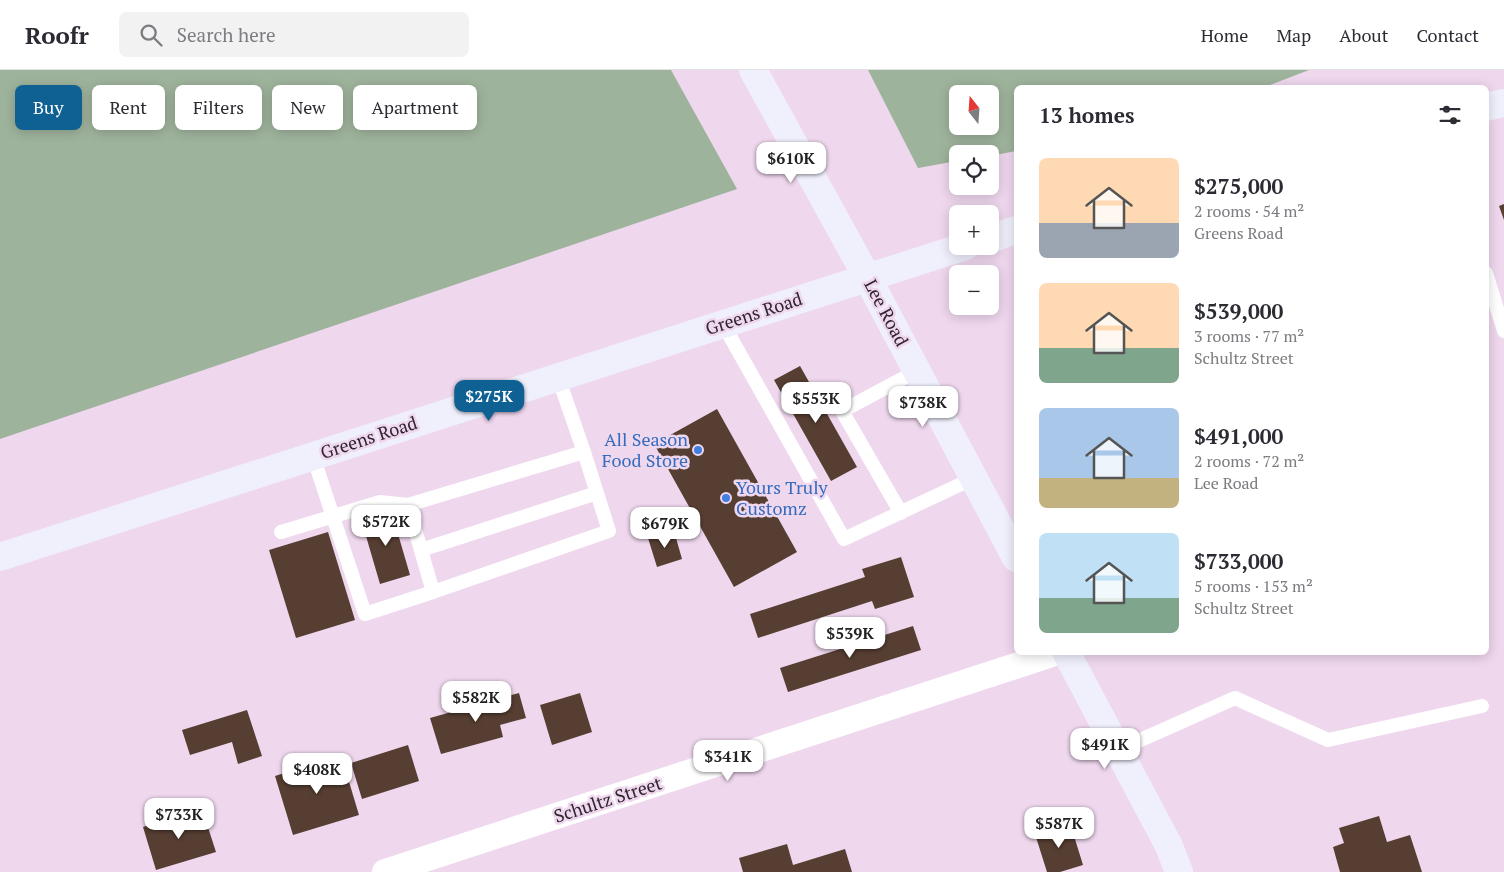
<!DOCTYPE html>
<meta charset="utf-8">
<style>
body{margin:0;font-family:"PT Serif",serif;background:#f2f2f3;color:#2b2b33;height:100vh;display:flex;flex-direction:column;font-size:19px;white-space:nowrap}
*{box-sizing:border-box;margin:0}
p{font-size:16px;color:#7c7c81}
.icon{flex:none;width:28px;height:28px;fill:none;stroke:currentColor;stroke-width:2;stroke-linecap:round;stroke-linejoin:round}
.map{position:relative;flex:1;overflow:hidden}
.side{position:absolute;left:1014px;top:15px;width:475px;height:570px;display:flex;flex-direction:column;background:#fff;border-radius:8px;box-shadow:0 2px 12px #0003}
.side>*{flex:none}
.top-card{position:absolute;left:15px;top:15px;width:475px;height:45px;display:flex;gap:10px}
.needle{width:32px;rotate:343deg}
.buttons{position:absolute;left:949px;top:15px;display:grid;gap:10px}
.buttons a{display:grid;place-items:center;width:50px;height:50px;border-radius:8px;background:#fff;box-shadow:0 2px 12px #0003;font-size:25px}
.price{position:absolute;translate:-50% -42px;padding:0 11px;border-radius:10px;background:#fff;color:#222;font-size:16px;line-height:32px;filter:drop-shadow(0 1px 2px #0008)}
.price::after{content:'';position:absolute;left:50%;top:30px;width:15px;height:11px;margin-left:-8px;background:inherit;clip-path:polygon(0 0,100% 0,50% 100%)}
.price.selected{background:#0f6193;color:#fff}
ul{padding:0;list-style:none}
li{display:flex;align-items:center;gap:15px;height:125px;padding:0 25px}
li span{display:grid;place-items:center;flex:none;width:140px;height:100px;border-radius:8px;color:#555}
li>.icon{margin-inline-start:auto}
span .icon{width:60px;height:60px;fill:#fffc;stroke-width:1}
li b{font-size:21px}
h2{display:flex;justify-content:space-between;align-items:center;height:60px;padding:0 25px;font-size:21px}
.chip{padding:0 18px;border-radius:8px;background:#fff;box-shadow:0 2px 12px #0003;font-size:18px;line-height:45px}
.chip.selected{background:#0f6193;color:#fff}
header{display:flex;align-items:center;gap:30px;box-sizing:border-box;height:70px;padding:0 25px;background:#fff;border-bottom:1px solid #e1e1e2}
header strong{font-size:24px}
nav{display:flex;gap:28px;margin-inline-start:auto;font-size:18px}
.search{width:350px;height:45px;background:#f2f2f3;display:flex;align-items:center;gap:12px;box-sizing:border-box;padding:0 18px;border-radius:8px;color:#7c7c81;font-size:19px}
.map>svg:first-child{display:block}
.forest{fill:#9eb39c;fill-rule:evenodd}
.building{fill:#573e32}
.lines{fill:none;stroke-linecap:round;stroke-linejoin:round}
.lane{stroke:#fff;stroke-width:14}
.street{stroke:#fff;stroke-width:26}
.secondary{stroke:#f0f0fd;stroke-width:28}
.shop-dot{fill:#3f7fe0;stroke:#efd7ee;stroke-width:2}
.labels{text-anchor:middle;stroke-width:5;stroke-linejoin:round;paint-order:stroke}
.street-label{font-size:18px;fill:#2e252e;stroke:#efd7ee}
.shop-label{font-size:18px;fill:#366cbe;stroke:#efd7ee;text-anchor:end}
</style>
<header>
<strong>Roofr</strong>
<div class="search"><svg class="icon" aria-label="search" viewBox="0 0 24 24"><circle cx="10" cy="10" r="6"/><path d="M15 15l6 6"/></svg>Search here</div>
<nav><a>Home</a><a>Map</a><a>About</a><a>Contact</a></nav>
</header>
<div class="map">
<svg width="1504" height="802" viewBox="0 0 1504 802">
<rect width="100%" height="100%" fill="#efd7ee"/>
<path class="forest" d="M 0,0 L 671,0 L 737,119 L 0,369 Z
M 868,0 L 1309,0 L 1265,17 L 1016,18 L 1016,81 L 990,86 L 990,84 L 958,84 L 957,91 L 918,98 ZM 958,24 L 990,24 L 990,56 L 958,56 Z"/>
<path class="building" d="M 1504,134 L 1504,150 L 1499,136 Z
M 800,296 L 857,397 L 831,411 L 774,310 Z
M 717,339 L 797,482 L 734,517 L 654,374 Z
M 391,440 L 410,505 L 380,514 L 361,449 Z
M 674,461 L 682,489 L 657,497 L 648,468 Z
M 328,462 L 355,550 L 296,568 L 269,480 Z
M 901,487 L 914,527 L 875,539 L 872,531 L 758,568 L 750,544 L 865,507 L 862,499 Z
M 913,556 L 921,580 L 788,622 L 780,598 Z
M 519,623 L 526,648 L 500,655 L 503,667 L 441,684 L 430,648 Z
M 580,623 L 592,662 L 552,675 L 540,635 Z
M 247,640 L 262,686 L 238,694 L 232,672 L 190,685 L 182,660 Z
M 408,675 L 419,711 L 362,729 L 351,693 Z
M 341,685 L 359,745 L 293,765 L 275,706 Z
M 202,739 L 216,782 L 156,800 L 143,757 Z
M 1379,746 L 1387,772 L 1410,765 L 1422,802 L 1340,802 L 1333,777 L 1344,773 L 1339,758 Z
M 1070,753 L 1083,795 L 1060,802 L 1047,802 L 1035,764 Z
M 787,774 L 793,795 L 845,779 L 852,802 L 743,802 L 739,788 Z"/>
<g class="lines">
<path class="lane" d="M 1486,203 L 1504,261
M 723,254 L 844,469 L 974,408
M 558,307 L 584,382 L 408,435 L 433,522 L 609,461 L 584,382
M 313,386 L 365,544 L 433,522
M 901,443 L 842,341 L 917,301
M 281,462 L 380,432 L 408,435
M 421,480 L 597,423
M 1118,680 L 1235,628 L 1328,670 L 1482,636"/>
<path class="street" d="M 385,802 L 1058,582"/>
<path class="secondary" d="M 753,0 L 867,207 L 1016,488
M 1486,37 L 1504,33
M 990,169 L 1016,160
M 0,487 L 966,176
M 1066,582 L 1169,776 L 1179,802"/>
</g>
<g class="shop-dot">
<circle cx="698" cy="380" r="5"/>
<circle cx="726" cy="428" r="5"/>
</g>
<g class="labels">
<g class="street-label">
<text transform="translate(886 243) rotate(62)" y="6">Lee Road</text>
<text transform="translate(754 244) rotate(-18)" y="6">Greens Road</text>
<text transform="translate(369 368) rotate(-18)" y="6">Greens Road</text>
<text transform="translate(608 730) rotate(-18)" y="6">Schultz Street</text>
</g>
<g class="shop-label">
<text x="688" y="376">All Season<tspan x="688" dy="21">Food Store</tspan></text>
<text x="736" y="424" text-anchor="start">Yours Truly<tspan x="736" dy="21">Customz</tspan></text>
</g>
</g>
</svg>
<div class="buttons">
<a><svg class="needle" viewBox="-14 -14 28 28"><path d="M0-13l5 13h-10z" fill="#e53935"/><path d="M0 13l5-13h-10z" fill="#7c7c81"/></svg></a>
<a><svg class="icon" aria-label="locate" viewBox="0 0 24 24"><circle cx="12" cy="12" r="6"/><path d="M12 2v4M12 18v4M2 12h4M18 12h4"/></svg></a>
<a>+</a>
<a>−</a>
</div>
<b class="price" style="left:791px;top:114px">$610K</b>
<b class="price selected" style="left:489px;top:352px">$275K</b>
<b class="price" style="left:816px;top:354px">$553K</b>
<b class="price" style="left:923px;top:358px">$738K</b>
<b class="price" style="left:386px;top:477px">$572K</b>
<b class="price" style="left:665px;top:479px">$679K</b>
<b class="price" style="left:850px;top:589px">$539K</b>
<b class="price" style="left:476px;top:653px">$582K</b>
<b class="price" style="left:1105px;top:700px">$491K</b>
<b class="price" style="left:728px;top:712px">$341K</b>
<b class="price" style="left:317px;top:725px">$408K</b>
<b class="price" style="left:179px;top:770px">$733K</b>
<b class="price" style="left:1059px;top:779px">$587K</b>
<div class="top-card">
<a class="chip selected">Buy</a>
<a class="chip">Rent</a>
<a class="chip">Filters</a>
<a class="chip">New</a>
<a class="chip">Apartment</a>
</div>
<section class="side">
<h2>13 homes<svg class="icon" aria-label="filters" viewBox="0 0 24 24"><path d="M4 7h16M4 17h16"/><circle cx="9" cy="7" r="2"/><circle cx="15" cy="17" r="2"/></svg></h2>
<ul>
<li><span style="background:linear-gradient(#ffd9b3 65%,#9aa5b1 0)"><svg class="icon" aria-label="home" viewBox="0 0 24 24"><path d="M3 11l9-7 9 7M6 9v11h12V9"/></svg></span><div><b>$275,000</b><p>2 rooms · 54 m²</p><p>Greens Road</p></div></li>
<li><span style="background:linear-gradient(#ffd9b3 65%,#7fa58c 0)"><svg class="icon" aria-label="home" viewBox="0 0 24 24"><path d="M3 11l9-7 9 7M6 9v11h12V9"/></svg></span><div><b>$539,000</b><p>3 rooms · 77 m²</p><p>Schultz Street</p></div></li>
<li><span style="background:linear-gradient(#a9c7e8 70%,#c2b280 0)"><svg class="icon" aria-label="home" viewBox="0 0 24 24"><path d="M3 11l9-7 9 7M6 9v11h12V9"/></svg></span><div><b>$491,000</b><p>2 rooms · 72 m²</p><p>Lee Road</p></div></li>
<li><span style="background:linear-gradient(#bfe0f5 65%,#7fa58c 0)"><svg class="icon" aria-label="home" viewBox="0 0 24 24"><path d="M3 11l9-7 9 7M6 9v11h12V9"/></svg></span><div><b>$733,000</b><p>5 rooms · 153 m²</p><p>Schultz Street</p></div></li>
</ul>
</section>
</div>
